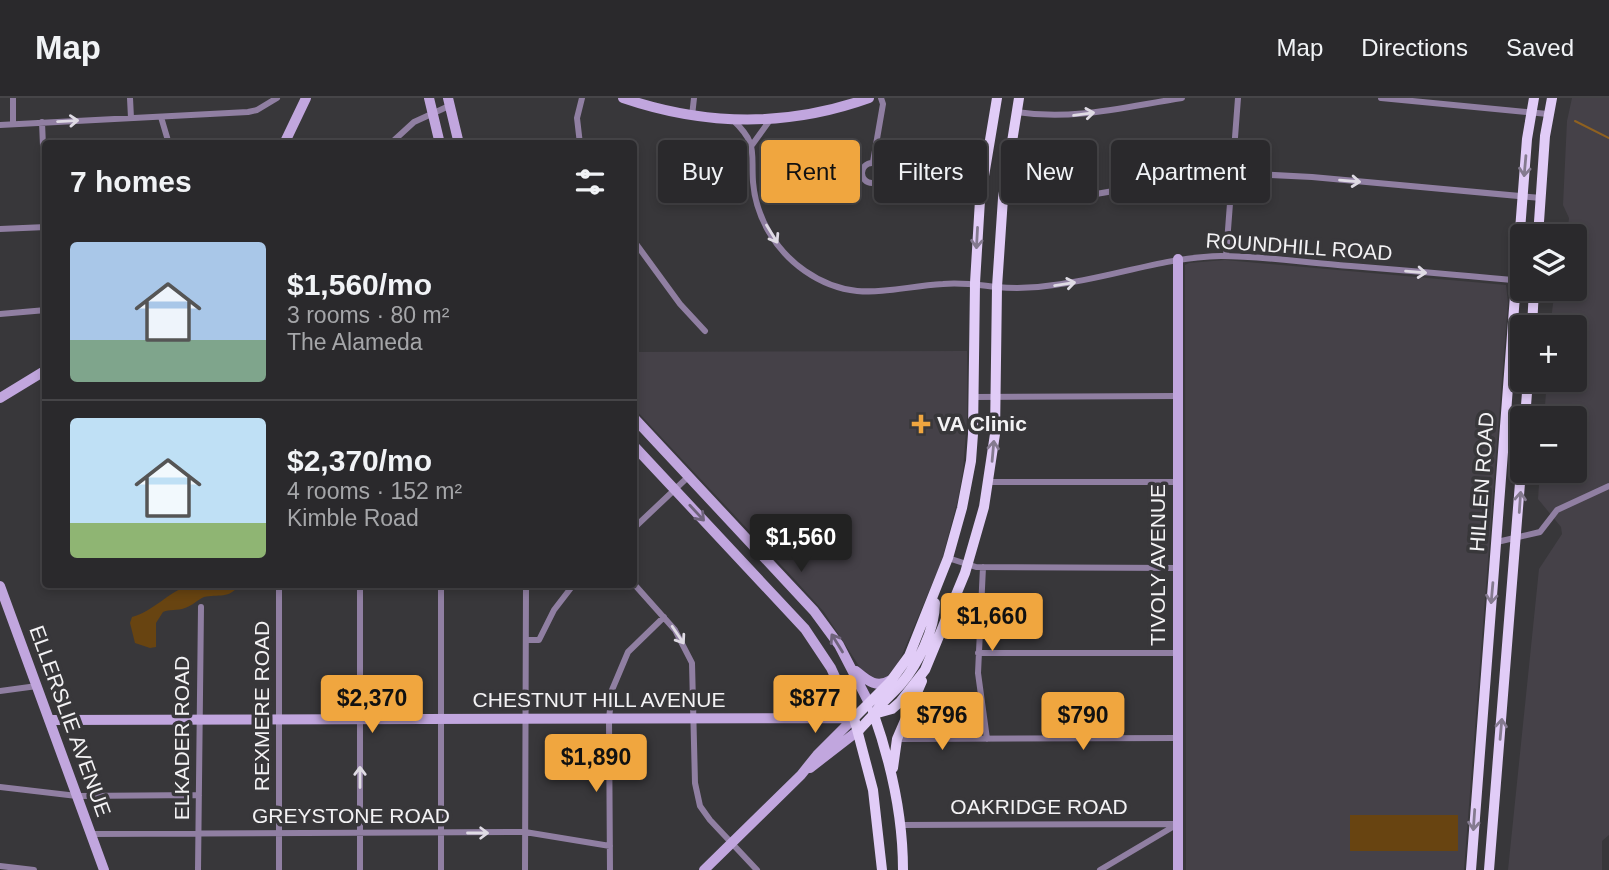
<!DOCTYPE html>
<meta charset="utf-8">
<style>
body{margin:0;font-family:Arial,sans-serif;background:#323134;color:#f1f3f6;height:100vh;display:flex;flex-direction:column;font-size:26px;white-space:nowrap}
*{box-sizing:border-box;margin:0}
p{font-size:23px;color:#a5a6a9}
.icon{flex:none;width:38px;height:38px;fill:none;stroke:currentColor;stroke-width:2;stroke-linecap:round;stroke-linejoin:round}
.map{position:relative;flex:1;overflow:hidden}
.side{position:absolute;left:42px;top:42px;width:595px;height:448px;display:flex;flex-direction:column;background:#2a292c;border-radius:7px;box-shadow:0 4px 10px #0003,0 0 0 2px #464548}
.side>*{flex:none}
.banner{position:absolute;left:658px;top:42px;width:665px;height:63px;display:flex;gap:14px}
.tools{position:absolute;left:1510px;top:126px;display:grid;gap:14px}
.tools a{display:grid;place-items:center;width:77px;height:77px;border-radius:7px;background:#2a292c;box-shadow:0 4px 10px #0003,0 0 0 2px #464548;font-size:35px}
.price{position:absolute;translate:-50% -60px;padding:0 16px;border-radius:7px;background:#f0a63f;color:#111;font-size:23px;line-height:46px;filter:drop-shadow(0 2px 4px #0008)}
.price::after{content:'';position:absolute;left:50%;top:42px;width:21px;height:16px;margin-left:-10px;background:inherit;clip-path:polygon(0 0,100% 0,50% 100%)}
.price.current{background:#222;color:#fff}
ul{padding:0;list-style:none}
li{display:flex;align-items:center;gap:21px;height:175px;padding:0 28px}
li+li{border-top:2px solid #464548}
li span{display:grid;place-items:center;flex:none;width:196px;height:140px;border-radius:7px;color:#555}
li>.icon{margin-inline-start:auto}
span .icon{width:84px;height:84px;fill:#fffc;stroke-width:1}
li b{font-size:30px}
h2{display:flex;justify-content:space-between;align-items:center;height:84px;padding:0 28px;font-size:30px}
.pill{padding:0 24px;border-radius:7px;background:#2a292c;box-shadow:0 4px 10px #0003,0 0 0 2px #464548;font-size:24px;line-height:63px}
.pill.current{background:#f0a63f;color:#111}
header{display:flex;align-items:center;gap:42px;box-sizing:border-box;height:98px;padding:0 35px;background:#2a292c;border-bottom:2px solid #464548}
header strong{font-size:33px}
nav{display:flex;gap:38px;margin-inline-start:auto;font-size:24px}
.map>svg:first-child{display:block}
.built{fill:#454148}
.green{fill:#684411}
.lines{fill:none;stroke-linecap:round;stroke-linejoin:round}
.stream{stroke:#8f6120;stroke-width:2}
.street{stroke:#907fa2;stroke-width:6}
.secondary{stroke:#c1a6de;stroke-width:10}
.primary{stroke:#e1ccf7;stroke-width:10}
.oneway{stroke:#dfdbe4}
.oneway2{stroke:#847a8f}
.oneway3{stroke:#6f637c}
.poi-dot{fill:#f0a63f;stroke:#38373a;stroke-width:2.5}
.labels{text-anchor:middle;stroke-width:7;stroke-linejoin:round;paint-order:stroke}
.street-label{font-size:21px;fill:#f3f2f4;stroke:#38373a}
.poi-label{font-size:21px;font-weight:bold;fill:#f3f2f4;stroke:#38373a;text-anchor:start}
</style>
<header>
<strong>Map</strong>
<nav><a>Map</a><a>Directions</a><a>Saved</a></nav>
</header>
<div class="map">
<svg width="1609" height="772" viewBox="0 0 1609 772">
<rect width="100%" height="100%" fill="#38373a"/>
<path class="built" d="M 1572,0 L 1609,0 L 1609,737 L 1602,743 L 1602,772 L 1508,772 L 1539,471 L 1562,436 L 1561,429 L 1538,401 L 1540,373 L 1575,373 L 1575,320 L 1544,320 L 1547,282 L 1575,282 L 1575,229 L 1550,229 L 1555,191 L 1575,191 L 1575,138 L 1567,138 L 1569,120 L 1563,107 L 1567,23 Z
M 1225,162 L 1506,187 L 1508,205 L 1464,772 L 1186,772 L 1185,167 L 1189,165 Z
M 967,253 L 967,320 L 963,372 L 958,401 L 941,465 L 899,564 L 885,581 L 876,581 L 861,571 L 824,514 L 796,483 L 634,310 L 634,254 Z"/>
<path class="green" d="M 190,487 L 239,487 C 230,501 218,496 204,499 C 197,502 192,508 185,510 C 177,513 170,511 163,514 L 156,525 L 156,549 L 150,550 L 135,545 L 130,525 L 132,519 C 154,513 168,494 190,487 Z
M 1350,717 L 1458,717 L 1458,753 L 1350,753 Z"/>
<g class="lines">
<path class="stream" d="M 1575,23 L 1609,40"/>
<path class="street" d="M 13,0 L 13,26
M 130,0 L 131,20
M 1381,0 L 1548,16
M 1016,14 C 1074,23 1124,9 1182,0
M 692,18 L 694,0
M 161,19 L 169,46
M 733,22 C 758,46 751,53 753,84 C 756,120 776,153 805,173 C 854,207 891,189 943,186 C 962,184 978,187 996,189 C 1015,191 1036,190 1054,187 C 1111,180 1164,159 1221,158 C 1260,158 1299,164 1338,167 C 1399,172 1461,177 1522,183
M 42,24 L 46,120
M 0,27 L 248,14 L 257,12 L 277,0
M 390,46 L 414,24 L 449,8
M 580,46 L 577,20 L 582,0
M 752,47 L 770,22
M 873,64 L 883,6 L 881,0
M862 75a10 10 0 1 1 20 0a10 10 0 1 1-20 0Z
M 1003,100 L 1061,102 L 1195,79 L 1233,75 L 1312,79 L 1541,100
M 0,131 L 46,129
M 634,143 L 680,206 L 705,233
M 1226,158 L 1238,0
M 0,216 L 46,212
M 973,299 L 1178,298
M 990,384 L 1178,384
M 634,430 L 688,379
M 1497,444 L 1540,434 L 1557,412 L 1609,388
M 948,460 L 976,469 L 1178,470
M 983,469 L 978,575 L 987,641
M 279,486 L 279,772
M 441,486 L 441,772
M 634,486 L 675,532 L 692,565 L 695,685 L 700,708 L 710,722 L 757,772
M 526,542 L 539,542 L 554,512 L 574,486
M 978,555 L 1178,555
M 0,593 L 37,588
M 897,641 L 1178,640
M 0,689 L 77,698 L 199,697
M 901,727 L 1178,726
M 91,736 L 525,734 L 610,748
M 0,768 L 34,772
M 198,772 L 201,509
M 360,772 L 360,486
M 525,772 L 526,486
M 610,772 L 609,621 L 612,592 L 628,554 L 664,519
M 1100,772 L 1176,727"/>
<path class="secondary" d="M 429,0 L 440,46
M 448,0 L 459,46
M 623,0 C 705,28 788,29 869,0
M 284,46 L 306,0
M 1178,161 L 1178,772
M 0,300 L 46,272
M 634,320 L 814,513 L 839,547 L 869,605
M 634,348 L 805,531 L 831,570 L 854,620
M 0,488 L 104,772
M 856,573 C 867,582 876,591 891,582
M 49,622 L 854,620
M 810,670 L 859,632
M 704,772 L 801,677 L 817,657 L 854,620"/>
<path class="primary" d="M 1538,138 L 1545,38 L 1552,0
M 1532,229 L 1534,191
M 1525,320 L 1528,282
M 873,614 C 891,665 903,718 903,772
M 872,620 C 878,606 891,598 901,586 C 918,566 935,532 935,505
M 859,632 L 874,616 L 892,611 L 900,604 L 925,572 L 965,475 L 984,409 L 995,336 L 997,189 L 1003,100 L 1019,0
M 893,670 L 897,641 L 922,583
M 882,772 L 873,692 L 854,620 L 890,584 L 909,558 L 948,460 L 962,410 L 971,363 L 973,336 L 975,185 L 980,102 L 997,0
M 1471,772 L 1527,41 L 1534,0
M 1489,772 L 1522,360"/>
</g>
<defs><path id="oneway-shaft" d="M-6 0H5M1.5-3L5.5 0L1.5 3" fill="none" stroke-width="1.6" stroke-linecap="round" stroke-linejoin="round" transform="scale(1.75)"/></defs>
<g class="oneway">
<use href="#oneway-shaft" transform="translate(1084 16) rotate(-8)"/>
<use href="#oneway-shaft" transform="translate(68 23) rotate(-3)"/>
<use href="#oneway-shaft" transform="translate(1350 83) rotate(5)"/>
<use href="#oneway-shaft" transform="translate(772 136) rotate(58)"/>
<use href="#oneway-shaft" transform="translate(1416 174) rotate(5)"/>
<use href="#oneway-shaft" transform="translate(1065 186) rotate(-9)"/>
<use href="#oneway-shaft" transform="translate(678 537) rotate(56)"/>
<use href="#oneway-shaft" transform="translate(360 679) rotate(-90)"/>
<use href="#oneway-shaft" transform="translate(478 735)"/>
</g>
<g class="oneway2">
<use href="#oneway-shaft" transform="translate(1525 68) rotate(95)"/>
<use href="#oneway-shaft" transform="translate(977 140) rotate(93)"/>
<use href="#oneway-shaft" transform="translate(993 353) rotate(-85)"/>
<use href="#oneway-shaft" transform="translate(1520 404) rotate(-86)"/>
<use href="#oneway-shaft" transform="translate(1492 495) rotate(95)"/>
<use href="#oneway-shaft" transform="translate(1501 631) rotate(-85)"/>
<use href="#oneway-shaft" transform="translate(1474 722) rotate(94)"/>
</g>
<g class="oneway3">
<use href="#oneway-shaft" transform="translate(697 415) rotate(47)"/>
<use href="#oneway-shaft" transform="translate(837 545) rotate(-122)"/>
</g>
<path class="poi-dot" d="M917.5 315.5h7v7h7v7h-7v7h-7v-7h-7v-7h7z"/>
<g class="labels">
<g class="street-label">
<text transform="translate(1299 149) rotate(4)" y="7">ROUNDHILL ROAD</text>
<text transform="translate(1482 384) rotate(-86)" y="7">HILLEN ROAD</text>
<text transform="translate(1158 467) rotate(-90)" y="7">TIVOLY AVENUE</text>
<text x="599" y="609">CHESTNUT HILL AVENUE</text>
<text transform="translate(262 608) rotate(-90)" y="7">REXMERE ROAD</text>
<text transform="translate(70 623) rotate(70)" y="7">ELLERSLIE AVENUE</text>
<text transform="translate(182 640) rotate(-90)" y="7">ELKADER ROAD</text>
<text x="1039" y="716">OAKRIDGE ROAD</text>
<text x="351" y="725">GREYSTONE ROAD</text>
</g>
<g class="poi-label">
<text x="937" y="333">VA Clinic</text>
</g>
</g>
</svg>
<div class="tools">
<a><svg class="icon" aria-label="layers" viewBox="0 0 24 24"><path d="M12 4l9 5-9 5-9-5zM3 14l9 5 9-5"/></svg></a>
<a>+</a>
<a>−</a>
</div>
<b class="price current" style="left:801px;top:476px">$1,560</b>
<b class="price" style="left:992px;top:555px">$1,660</b>
<b class="price" style="left:372px;top:637px">$2,370</b>
<b class="price" style="left:815px;top:637px">$877</b>
<b class="price" style="left:942px;top:654px">$796</b>
<b class="price" style="left:1083px;top:654px">$790</b>
<b class="price" style="left:596px;top:696px">$1,890</b>
<div class="banner">
<a class="pill">Buy</a>
<a class="pill current">Rent</a>
<a class="pill">Filters</a>
<a class="pill">New</a>
<a class="pill">Apartment</a>
</div>
<section class="side">
<h2>7 homes<svg class="icon" aria-label="filters" viewBox="0 0 24 24"><path d="M4 7h16M4 17h16"/><circle cx="9" cy="7" r="2"/><circle cx="15" cy="17" r="2"/></svg></h2>
<ul>
<li><span style="background:linear-gradient(#a9c7e8 70%,#7fa58c 0)"><svg class="icon" aria-label="home" viewBox="0 0 24 24"><path d="M3 11l9-7 9 7M6 9v11h12V9"/></svg></span><div><b>$1,560/mo</b><p>3 rooms · 80 m²</p><p>The Alameda</p></div></li>
<li><span style="background:linear-gradient(#bfe0f5 75%,#8fb573 0)"><svg class="icon" aria-label="home" viewBox="0 0 24 24"><path d="M3 11l9-7 9 7M6 9v11h12V9"/></svg></span><div><b>$2,370/mo</b><p>4 rooms · 152 m²</p><p>Kimble Road</p></div></li>
</ul>
</section>
</div>
